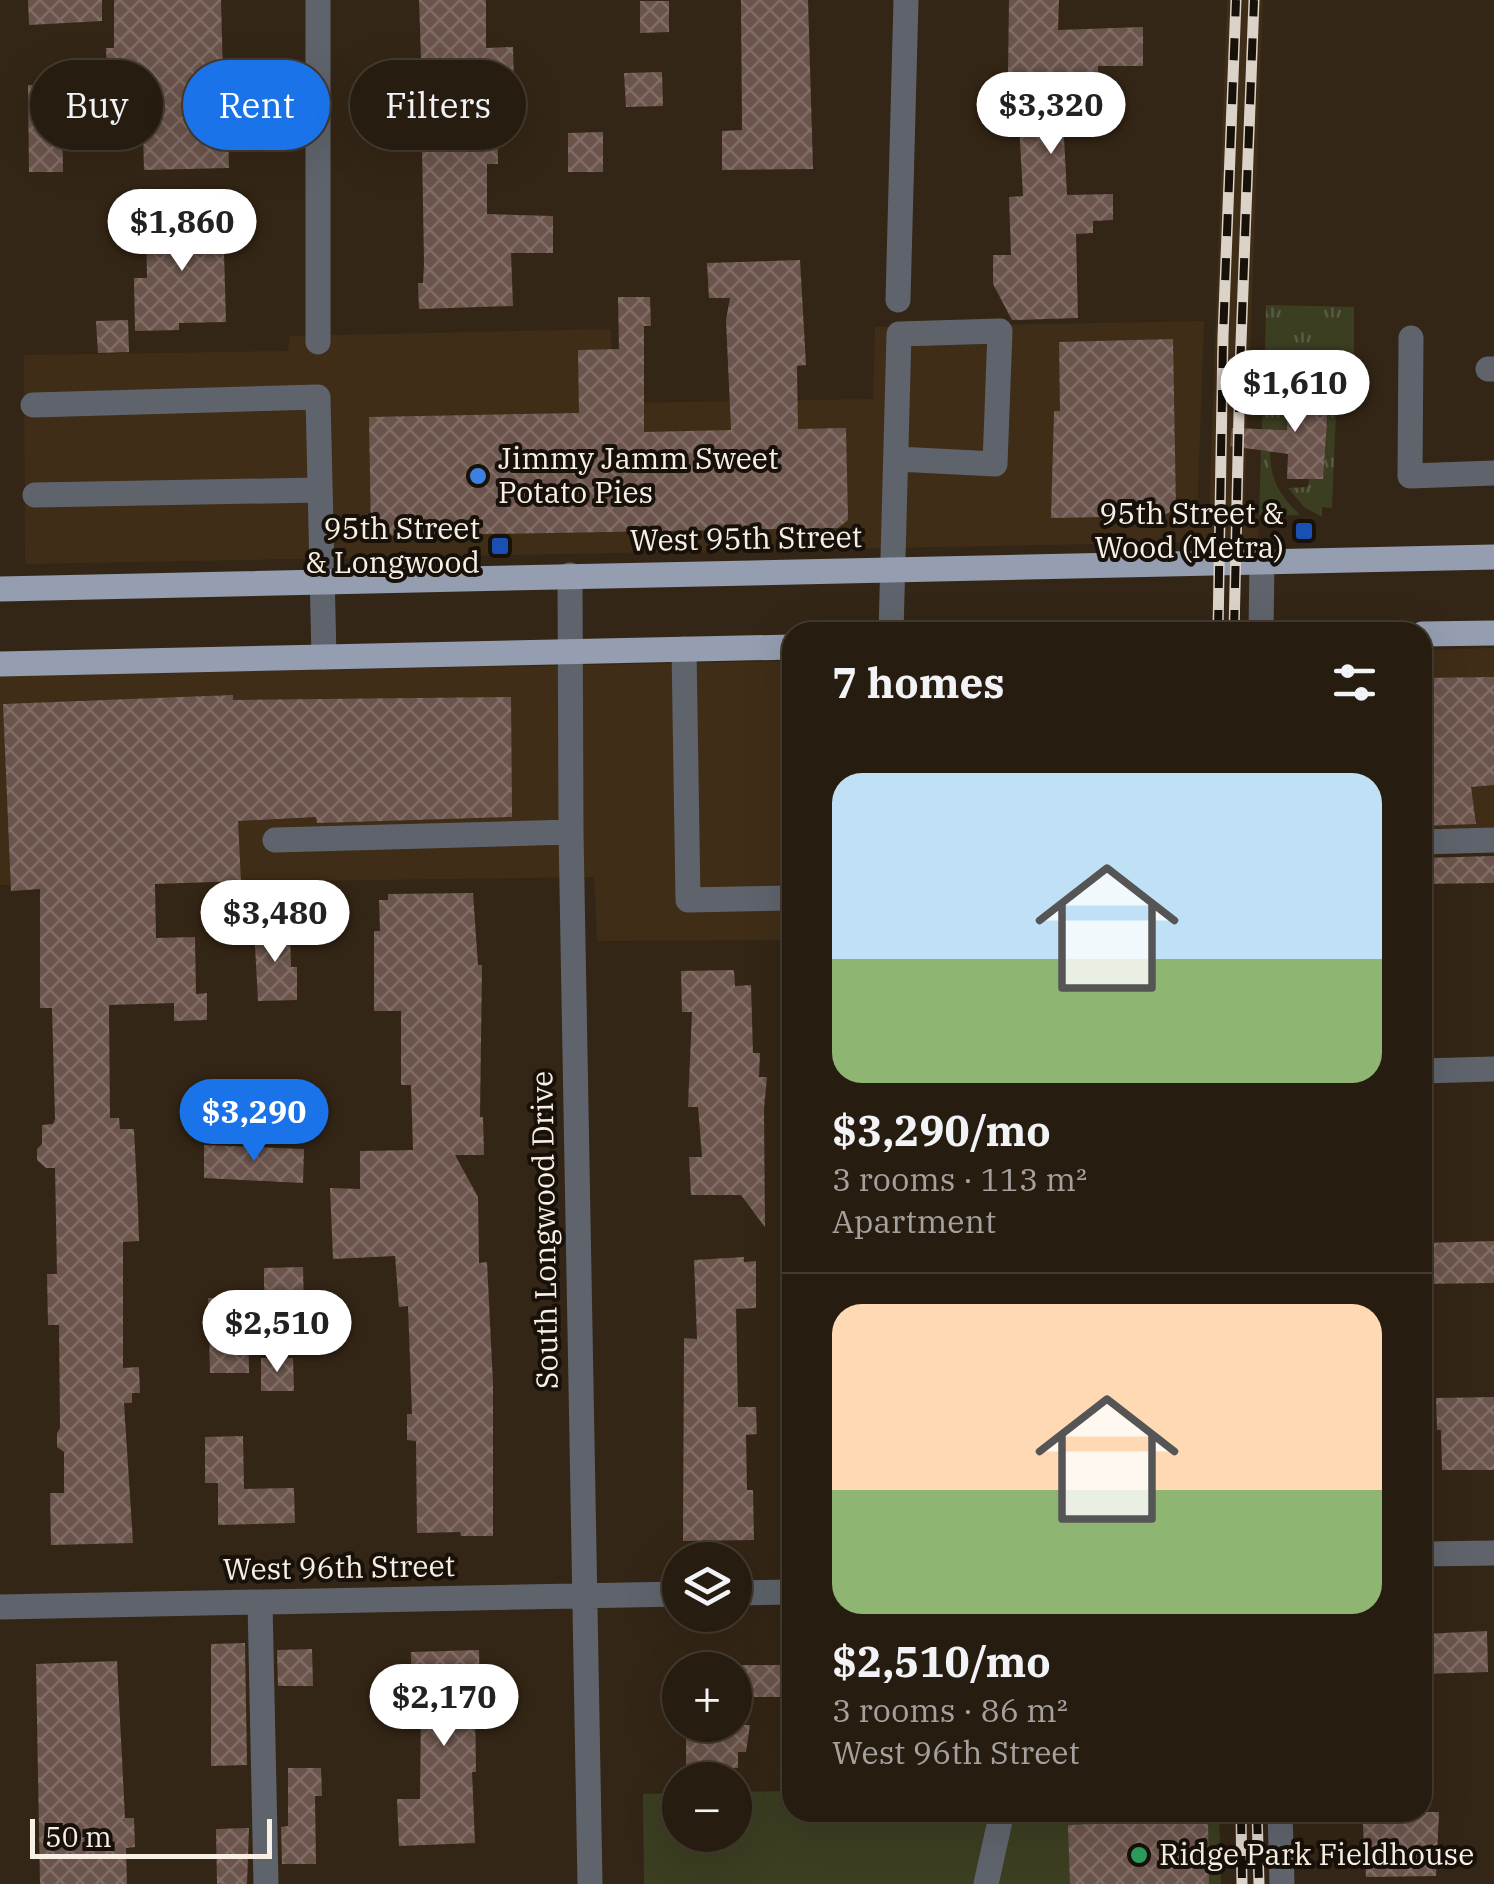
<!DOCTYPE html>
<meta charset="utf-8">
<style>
body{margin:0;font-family:"IBM Plex Serif",serif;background:#33291e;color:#f1f3f6;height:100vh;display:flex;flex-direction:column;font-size:38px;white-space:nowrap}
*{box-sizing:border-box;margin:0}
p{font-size:32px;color:#a4a19f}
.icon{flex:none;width:55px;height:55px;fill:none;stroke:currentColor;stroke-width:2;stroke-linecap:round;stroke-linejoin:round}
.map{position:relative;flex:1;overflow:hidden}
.drawer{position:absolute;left:782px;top:622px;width:650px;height:1200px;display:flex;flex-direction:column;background:#271c10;border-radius:30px;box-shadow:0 10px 40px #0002,0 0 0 2px #433a30}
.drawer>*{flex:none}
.banner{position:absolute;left:30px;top:60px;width:602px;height:90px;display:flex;gap:20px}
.fabs{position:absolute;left:662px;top:1542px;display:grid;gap:20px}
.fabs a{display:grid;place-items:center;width:90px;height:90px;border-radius:50%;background:#271c10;box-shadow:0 10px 40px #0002,0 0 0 2px #433a30;font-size:50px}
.scale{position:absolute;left:30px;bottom:25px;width:242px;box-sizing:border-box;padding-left:10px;border:5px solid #f8efe5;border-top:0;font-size:28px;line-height:35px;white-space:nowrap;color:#f8efe5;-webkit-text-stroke:8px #17110a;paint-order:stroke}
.price{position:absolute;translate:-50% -85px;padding:0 22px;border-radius:35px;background:#fff;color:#222;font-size:32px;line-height:65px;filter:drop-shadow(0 2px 5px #0008)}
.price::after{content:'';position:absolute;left:50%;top:60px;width:30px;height:22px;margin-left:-15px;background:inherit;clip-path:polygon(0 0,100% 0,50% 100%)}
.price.selected{background:#1a73e8;color:#fff}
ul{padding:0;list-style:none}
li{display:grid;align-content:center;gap:20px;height:530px;padding:0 50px}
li+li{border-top:2px solid #433a30}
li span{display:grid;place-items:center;height:310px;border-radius:30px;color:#555}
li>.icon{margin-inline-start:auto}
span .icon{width:180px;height:180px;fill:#fffc;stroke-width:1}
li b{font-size:42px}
h2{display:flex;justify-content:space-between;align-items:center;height:120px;padding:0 50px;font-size:42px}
.chip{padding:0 35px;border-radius:45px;background:#271c10;box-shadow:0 10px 40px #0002,0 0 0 2px #433a30;font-size:35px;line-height:90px}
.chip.selected{background:#1a73e8;color:#fff}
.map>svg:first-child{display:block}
.built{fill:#3f2d17}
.grass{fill:url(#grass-tufts)}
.green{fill:#3b3e21}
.building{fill:url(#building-cross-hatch)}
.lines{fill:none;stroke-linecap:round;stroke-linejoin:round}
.minor{stroke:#5f646c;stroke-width:25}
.major{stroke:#949eb0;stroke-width:25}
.rail-casing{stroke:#dcd3c8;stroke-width:11}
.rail{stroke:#17110a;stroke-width:8;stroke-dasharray:22;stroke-linecap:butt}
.shop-dot{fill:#3f7fe0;stroke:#17110a;stroke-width:4}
.transit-dot{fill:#1a4fb4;stroke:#17110a;stroke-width:4}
.leisure-dot{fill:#2e9e5b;stroke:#17110a;stroke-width:4}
.labels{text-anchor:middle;stroke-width:8;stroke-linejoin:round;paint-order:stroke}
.poi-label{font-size:30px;fill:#f8efe5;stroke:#17110a;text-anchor:start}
.street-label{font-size:30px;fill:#f8efe5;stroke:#17110a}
</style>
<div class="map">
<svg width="1494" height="1884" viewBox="0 0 1494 1884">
<defs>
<pattern id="grass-tufts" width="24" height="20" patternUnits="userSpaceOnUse" patternTransform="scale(2.5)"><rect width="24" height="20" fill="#3b3e21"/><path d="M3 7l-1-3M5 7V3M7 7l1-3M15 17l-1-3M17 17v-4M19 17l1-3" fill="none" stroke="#585a41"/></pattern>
<pattern id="building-cross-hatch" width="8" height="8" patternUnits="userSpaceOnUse" patternTransform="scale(2.5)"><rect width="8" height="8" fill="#6b544b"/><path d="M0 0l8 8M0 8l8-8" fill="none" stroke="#816d65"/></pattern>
</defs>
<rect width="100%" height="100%" fill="#342616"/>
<path class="built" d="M 1227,0 L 1263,0 L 1244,514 L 1259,516 L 1258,541 L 25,564 L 24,355 L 288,351 L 290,336 L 611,329 L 612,403 L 873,399 L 875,327 L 1204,321 L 1197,517 L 1209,518 Z
M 1494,648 L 1494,840 L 1423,842 L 1422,650 Z
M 792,661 L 792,940 L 597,941 L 594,877 L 0,885 L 0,676 Z"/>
<path class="grass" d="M 1266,305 L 1354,307 L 1354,405 L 1328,405 L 1328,391 L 1307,390 L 1307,368 L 1271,367 L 1271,353 L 1265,352 Z
M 1264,374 L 1300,375 L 1290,430 L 1262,429 Z
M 1328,412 L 1336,412 L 1332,508 L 1322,507 L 1322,517 L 1304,507 L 1288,488 L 1308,487 L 1309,479 L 1323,479 L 1324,426 L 1327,426 Z
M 1261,451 L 1270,451 C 1270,481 1280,495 1300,515 L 1259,516 Z"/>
<path class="green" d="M 792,1791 L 792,1812 L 1219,1813 L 1221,1884 L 644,1884 L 643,1794 L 680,1793 L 680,1835 L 735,1835 L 735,1792 Z"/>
<path class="building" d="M 28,0 L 102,0 L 102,21 L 29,25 Z
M 114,0 L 221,0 L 224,121 L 228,121 L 229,168 L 144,170 L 143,132 L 154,132 L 151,72 L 107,73 L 106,48 L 114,48 Z
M 419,0 L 486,0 L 486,48 L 513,47 L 514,82 L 496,83 L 498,164 L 487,164 L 487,214 L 553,216 L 553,253 L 511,253 L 513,306 L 419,309 L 418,283 L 423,283 L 424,264 L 422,145 L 411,145 L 410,116 L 423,116 Z
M 741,0 L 808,0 L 813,169 L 722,170 L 722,131 L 742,130 Z
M 1009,0 L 1059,0 L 1058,30 L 1143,27 L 1143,66 L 1098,66 L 1098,76 L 1070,78 L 1070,98 L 1062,98 L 1067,195 L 1113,194 L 1113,220 L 1093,221 L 1093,233 L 1076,234 L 1078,318 L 1012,320 L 993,284 L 993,255 L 1011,255 L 1009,197 L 1023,196 L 1019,123 L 1014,123 L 1012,77 L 1008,77 Z
M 640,1 L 669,1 L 669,32 L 640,33 Z
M 662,72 L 663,106 L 626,107 L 624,73 Z
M 28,85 L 66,85 L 67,115 L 62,115 L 63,172 L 29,172 Z
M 603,132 L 603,172 L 568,172 L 568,133 Z
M 211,218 L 222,221 L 230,231 L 231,243 L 224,253 L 226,322 L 179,323 L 179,330 L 135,331 L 134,278 L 147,278 L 146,219 Z
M 800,260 L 806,365 L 797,366 L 798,429 L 846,428 L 848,520 L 838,528 L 371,536 L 369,417 L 579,413 L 578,350 L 619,349 L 618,297 L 650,297 L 651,326 L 644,326 L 644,432 L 731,430 L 726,320 L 730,298 L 709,298 L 707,263 Z
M 128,320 L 129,352 L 98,353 L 96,321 Z
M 1173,339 L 1176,509 L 1162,516 L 1051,518 L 1054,411 L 1060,411 L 1059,342 Z
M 1288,388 L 1329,391 L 1323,479 L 1287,479 L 1288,454 L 1230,446 L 1232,428 L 1287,430 Z
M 1494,677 L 1494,785 L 1471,787 L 1476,824 L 1422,826 L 1422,678 Z
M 233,695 L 233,700 L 511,697 L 512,817 L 317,823 L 316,817 L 238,821 L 241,881 L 155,884 L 156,938 L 195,937 L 196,994 L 207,993 L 207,1020 L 174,1021 L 174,1003 L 109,1005 L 110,1118 L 119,1118 L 120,1129 L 134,1129 L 138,1209 L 139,1241 L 123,1242 L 123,1368 L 139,1367 L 140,1393 L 132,1393 L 132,1403 L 124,1403 L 133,1543 L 51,1545 L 50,1493 L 64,1493 L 64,1452 L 57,1447 L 57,1433 L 60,1428 L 59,1325 L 48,1325 L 47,1274 L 57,1274 L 55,1168 L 46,1168 L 37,1160 L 37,1149 L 42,1144 L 42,1125 L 53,1124 L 55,1119 L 52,1008 L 40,1008 L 40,889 L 11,891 L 3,704 Z
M 1494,856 L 1494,883 L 1422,884 L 1422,858 Z
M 473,893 L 478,965 L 482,965 L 480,1117 L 483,1117 L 484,1155 L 455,1155 L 478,1197 L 479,1263 L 487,1262 L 493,1384 L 493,1536 L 461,1536 L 460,1532 L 417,1533 L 416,1441 L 407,1440 L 407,1414 L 412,1414 L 408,1306 L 399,1307 L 395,1256 L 333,1259 L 330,1188 L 360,1189 L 360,1151 L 413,1150 L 411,1085 L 401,1085 L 401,1011 L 374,1011 L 374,931 L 380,931 L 379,900 L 388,900 L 388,894 Z
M 290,927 L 291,967 L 297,967 L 297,1000 L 258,1001 L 254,928 Z
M 734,970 L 735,986 L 751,985 L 753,1053 L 760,1053 L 759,1077 L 767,1077 L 764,1109 L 765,1227 L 741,1195 L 691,1195 L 689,1157 L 702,1157 L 698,1107 L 688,1107 L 692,1012 L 682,1012 L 681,971 Z
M 204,1145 L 304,1149 L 303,1183 L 204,1178 Z
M 1494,1241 L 1494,1283 L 1422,1284 L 1422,1243 Z
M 744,1257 L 744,1262 L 756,1261 L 756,1308 L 736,1309 L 738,1407 L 756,1407 L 757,1434 L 746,1435 L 747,1490 L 753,1490 L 754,1540 L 683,1541 L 684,1338 L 697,1339 L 694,1260 Z
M 303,1267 L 304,1308 L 264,1309 L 264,1268 Z
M 248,1297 L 249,1373 L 210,1373 L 208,1298 Z
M 261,1358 L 293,1358 L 294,1391 L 261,1391 Z
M 1494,1397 L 1494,1470 L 1442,1470 L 1441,1430 L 1437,1430 L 1436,1398 Z
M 243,1436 L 244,1489 L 294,1488 L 295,1523 L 218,1525 L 218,1483 L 205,1483 L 205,1437 Z
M 1487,1631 L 1488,1672 L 1422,1674 L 1422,1634 Z
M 245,1643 L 247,1765 L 211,1766 L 211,1644 Z
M 312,1649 L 313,1686 L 278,1686 L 277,1650 Z
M 479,1650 L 480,1705 L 475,1705 L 476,1772 L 472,1772 L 475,1843 L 399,1846 L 397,1799 L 420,1799 L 421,1706 L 412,1706 L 411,1652 Z
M 117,1661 L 125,1818 L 134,1818 L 135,1847 L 126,1848 L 127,1884 L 40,1884 L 36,1664 Z
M 735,1665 L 781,1665 L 780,1697 L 735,1697 Z
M 686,1725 L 750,1725 L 746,1752 L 738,1752 L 738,1768 L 686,1768 Z
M 288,1768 L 321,1768 L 322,1796 L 315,1796 L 316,1864 L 282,1864 L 281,1827 L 288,1826 Z
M 1362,1812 L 1439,1812 L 1436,1876 L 1366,1877 Z
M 1208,1819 L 1209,1884 L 1070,1884 L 1068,1825 Z
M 249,1828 L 247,1884 L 217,1884 L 216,1829 Z"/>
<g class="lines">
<path class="minor" d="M 318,0 L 318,342
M 898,300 L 906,0
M 1411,338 L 1410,476 L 1494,473
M 1488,369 L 1494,369
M 33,405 L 318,397 L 324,657
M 35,495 L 320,490
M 570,575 L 571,832 L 590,1884
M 891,632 L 899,334 L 1000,331 L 995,464 L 897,459
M 1261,632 L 1262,560
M 684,649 L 688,900 L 792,898
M 275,840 L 571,832
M 1422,842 L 1494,840
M 1422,1071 L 1494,1069
M 1422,1554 L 1494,1553
M 735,1593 L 792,1592
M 260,1602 L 266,1884
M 0,1607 L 680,1594
M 1280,1812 L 1282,1884
M 986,1884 L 1002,1812"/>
<path class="major" d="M 0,589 L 1494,557
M 1422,634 L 1494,633
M 0,664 L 792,647"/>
<g class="rail-casing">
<path id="rail" d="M 1218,632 L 1223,337 L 1236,0
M 1234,632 L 1240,369 L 1254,0
M 1241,1812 L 1242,1884
M 1257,1812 L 1259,1884"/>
</g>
<use href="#rail" class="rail"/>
</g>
<circle class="shop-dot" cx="478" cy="476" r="10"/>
<g class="transit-dot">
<rect x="1294" y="521" width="20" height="20" rx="5"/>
<rect x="490" y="536" width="20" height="20" rx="5"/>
</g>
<circle class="leisure-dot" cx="1139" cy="1855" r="10"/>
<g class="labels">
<g class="poi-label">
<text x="498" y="469">Jimmy Jamm Sweet<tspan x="498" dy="34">Potato Pies</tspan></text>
<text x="1284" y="524" text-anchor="end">95th Street &amp;<tspan x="1284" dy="34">Wood (Metra)</tspan></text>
<text x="480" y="539" text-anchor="end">95th Street<tspan x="480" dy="34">&amp; Longwood</tspan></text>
<text x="1159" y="1865">Ridge Park Fieldhouse</text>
</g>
<g class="street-label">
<text transform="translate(746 539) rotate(-1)" y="10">West 95th Street</text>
<text transform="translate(545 1230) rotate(-91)" y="10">South Longwood Drive</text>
<text transform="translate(339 1568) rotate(-1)" y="10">West 96th Street</text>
</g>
</g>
</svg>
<div class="fabs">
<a><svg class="icon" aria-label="layers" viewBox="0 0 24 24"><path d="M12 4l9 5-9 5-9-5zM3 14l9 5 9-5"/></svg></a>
<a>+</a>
<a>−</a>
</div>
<div class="scale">50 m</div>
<b class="price" style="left:1051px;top:157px">$3,320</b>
<b class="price" style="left:182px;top:274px">$1,860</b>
<b class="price" style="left:1295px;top:435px">$1,610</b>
<b class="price" style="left:275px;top:965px">$3,480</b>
<b class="price selected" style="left:254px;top:1164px">$3,290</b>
<b class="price" style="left:277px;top:1375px">$2,510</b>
<b class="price" style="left:444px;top:1749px">$2,170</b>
<div class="banner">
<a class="chip">Buy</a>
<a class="chip selected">Rent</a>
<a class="chip">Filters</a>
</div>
<section class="drawer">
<h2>7 homes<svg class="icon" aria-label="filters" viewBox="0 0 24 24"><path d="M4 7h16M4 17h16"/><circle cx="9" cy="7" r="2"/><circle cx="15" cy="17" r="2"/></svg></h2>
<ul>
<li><span style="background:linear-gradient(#bfe0f5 60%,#8fb573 0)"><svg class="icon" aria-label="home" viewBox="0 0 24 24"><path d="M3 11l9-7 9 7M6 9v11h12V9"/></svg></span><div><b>$3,290/mo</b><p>3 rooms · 113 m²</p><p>Apartment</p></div></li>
<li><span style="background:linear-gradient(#ffd9b3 60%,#8fb573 0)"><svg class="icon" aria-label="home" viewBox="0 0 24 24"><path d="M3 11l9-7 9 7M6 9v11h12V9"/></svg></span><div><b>$2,510/mo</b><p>3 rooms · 86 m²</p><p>West 96th Street</p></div></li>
</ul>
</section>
</div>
